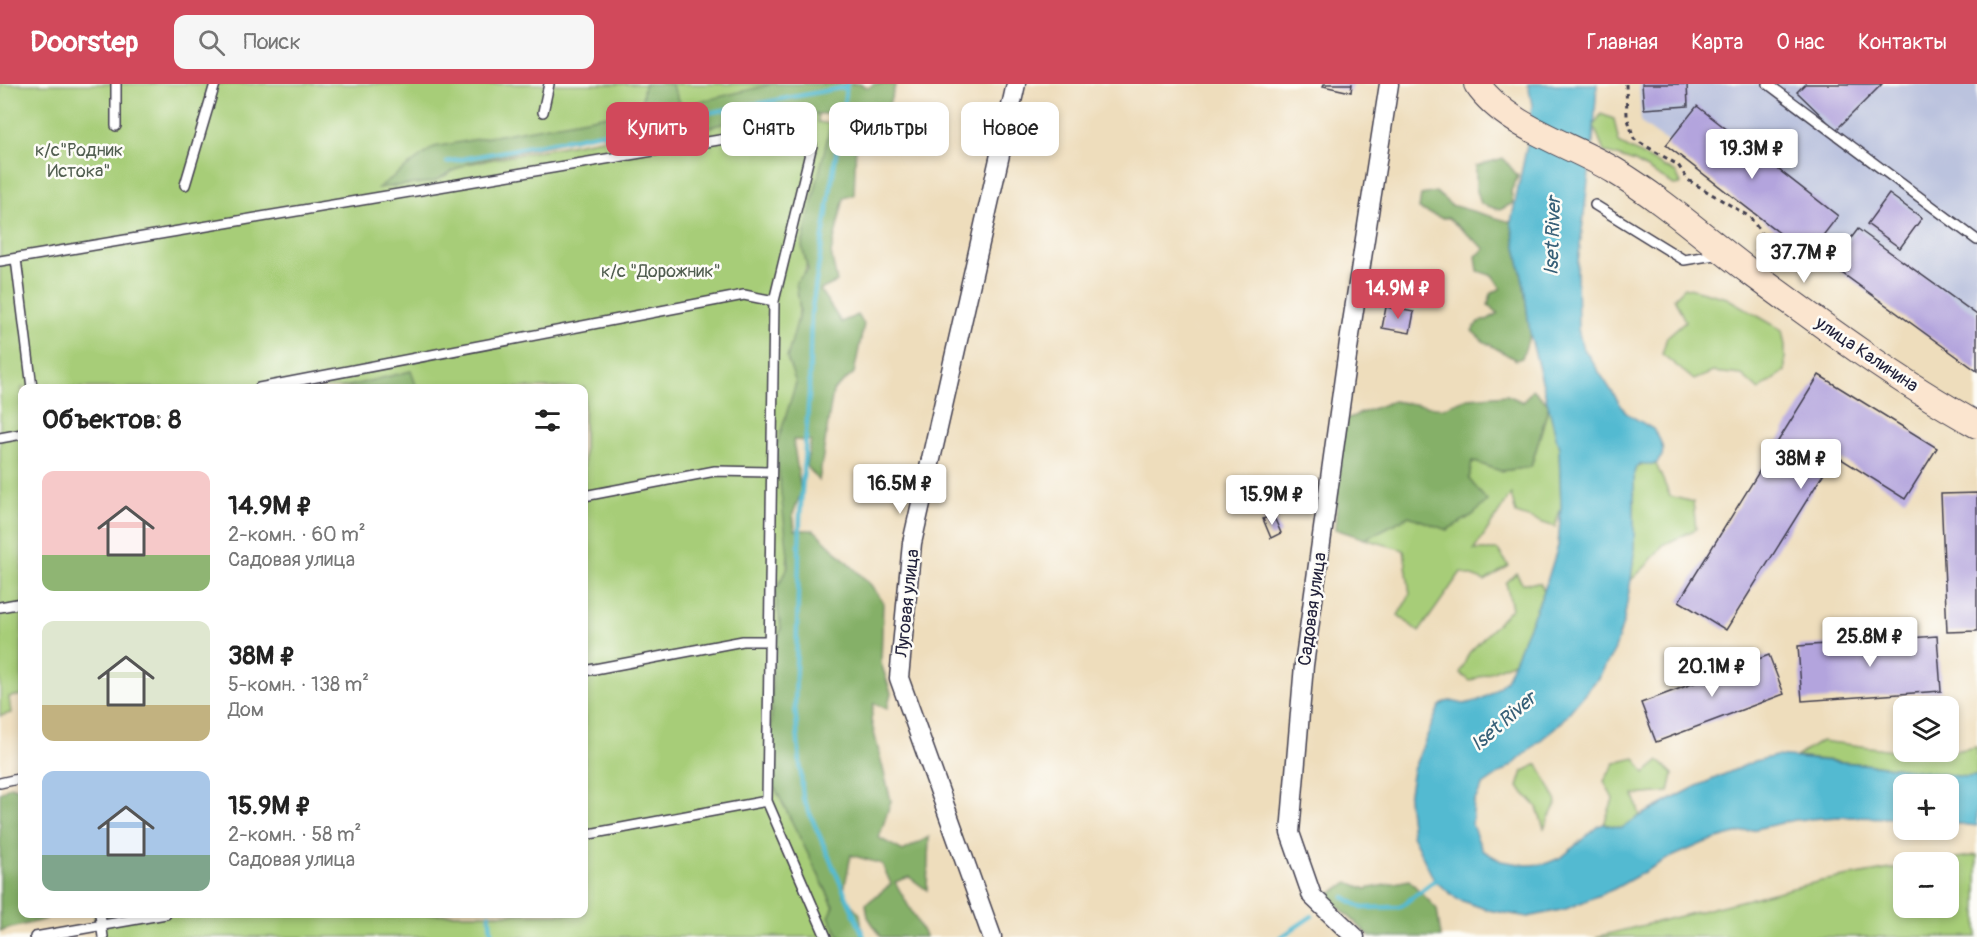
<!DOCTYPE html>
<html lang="ru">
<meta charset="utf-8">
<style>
body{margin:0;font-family:Pangolin,sans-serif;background:#f6f6f6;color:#222;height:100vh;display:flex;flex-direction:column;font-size:22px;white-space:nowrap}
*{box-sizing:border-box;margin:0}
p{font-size:20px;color:#767676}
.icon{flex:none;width:33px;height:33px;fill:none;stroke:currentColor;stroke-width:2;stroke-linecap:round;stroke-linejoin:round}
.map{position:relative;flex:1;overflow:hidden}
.details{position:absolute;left:18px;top:300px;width:570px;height:534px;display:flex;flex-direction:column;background:#fff;border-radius:12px;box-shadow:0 3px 9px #0003}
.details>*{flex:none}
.guide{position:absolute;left:606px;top:18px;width:570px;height:54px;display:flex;gap:12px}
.fabs{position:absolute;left:1893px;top:612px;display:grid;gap:12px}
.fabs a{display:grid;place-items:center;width:66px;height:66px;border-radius:12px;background:#fff;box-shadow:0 3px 9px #0003;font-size:30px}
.price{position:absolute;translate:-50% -51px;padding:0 14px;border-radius:6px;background:#fff;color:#222;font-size:20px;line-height:39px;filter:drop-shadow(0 2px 3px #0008)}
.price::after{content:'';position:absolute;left:50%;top:36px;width:18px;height:14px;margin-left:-9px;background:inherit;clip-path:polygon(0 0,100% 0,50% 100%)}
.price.current{background:#d1495b;color:#fff}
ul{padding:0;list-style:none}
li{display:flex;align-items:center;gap:18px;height:150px;padding:0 24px}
li span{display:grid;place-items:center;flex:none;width:168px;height:120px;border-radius:12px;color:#555}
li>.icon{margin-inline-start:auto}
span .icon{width:72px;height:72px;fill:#fffc;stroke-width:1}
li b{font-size:26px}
h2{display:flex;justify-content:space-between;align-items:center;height:72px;padding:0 24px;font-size:26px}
.chip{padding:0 21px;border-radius:12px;background:#fff;box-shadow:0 3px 9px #0003;font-size:21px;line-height:54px}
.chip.current{background:#d1495b;color:#fff}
header{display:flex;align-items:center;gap:36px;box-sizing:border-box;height:84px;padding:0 30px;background:#d1495b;color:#fff}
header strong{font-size:28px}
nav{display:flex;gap:33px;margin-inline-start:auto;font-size:21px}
.search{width:420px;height:54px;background:#f6f6f6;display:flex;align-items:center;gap:15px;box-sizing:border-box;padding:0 21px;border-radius:12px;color:#767676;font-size:22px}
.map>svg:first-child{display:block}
.industrial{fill:#bbc3de}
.green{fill:#a7cd78;stroke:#64785a;stroke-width:1.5}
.forest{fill:#85b068;stroke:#546952;stroke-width:1.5}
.water{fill:#53bad1;stroke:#3a6e86;stroke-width:1.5}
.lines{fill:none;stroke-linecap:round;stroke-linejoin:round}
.stream{stroke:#53bad1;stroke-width:4.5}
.building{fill:#b3a4dd}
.lane-casing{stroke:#413e4e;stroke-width:12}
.street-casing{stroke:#413e4e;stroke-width:21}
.secondary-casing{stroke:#413e4e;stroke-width:28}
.path{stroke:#413e4e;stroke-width:3;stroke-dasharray:4.5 4.5;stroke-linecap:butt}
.lane{stroke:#fff;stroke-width:9}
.street{stroke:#fff;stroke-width:18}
.secondary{stroke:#fbe5cf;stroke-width:26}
.labels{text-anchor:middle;stroke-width:5;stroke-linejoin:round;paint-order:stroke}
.park-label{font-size:18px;fill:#515e50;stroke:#fdfcf7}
.street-label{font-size:18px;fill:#22223b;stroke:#fdfcf7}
.water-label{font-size:20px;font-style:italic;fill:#365f77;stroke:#fdfcf7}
</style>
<header>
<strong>Doorstep</strong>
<div class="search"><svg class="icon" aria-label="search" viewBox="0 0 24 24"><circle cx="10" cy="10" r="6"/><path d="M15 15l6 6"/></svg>Поиск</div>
<nav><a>Главная</a><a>Карта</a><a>О нас</a><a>Контакты</a></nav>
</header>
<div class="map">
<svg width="1977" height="853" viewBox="0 0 1977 853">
<rect width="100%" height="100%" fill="#fdfcf7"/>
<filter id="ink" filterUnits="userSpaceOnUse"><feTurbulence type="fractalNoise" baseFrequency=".0167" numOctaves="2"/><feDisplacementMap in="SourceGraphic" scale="12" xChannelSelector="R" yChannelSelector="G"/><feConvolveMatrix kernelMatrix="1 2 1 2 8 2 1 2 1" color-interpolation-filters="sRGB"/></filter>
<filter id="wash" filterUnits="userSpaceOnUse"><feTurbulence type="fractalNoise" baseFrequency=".008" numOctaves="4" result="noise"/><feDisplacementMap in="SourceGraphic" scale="24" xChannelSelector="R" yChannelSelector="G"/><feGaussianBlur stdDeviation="1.35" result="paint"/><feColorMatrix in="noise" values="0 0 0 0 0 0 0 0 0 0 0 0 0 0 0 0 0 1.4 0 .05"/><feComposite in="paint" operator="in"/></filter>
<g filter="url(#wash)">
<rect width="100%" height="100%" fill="#eeddbc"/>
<path class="industrial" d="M 1639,0 L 1977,0 L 1977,279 L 1641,39 Z"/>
<path class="green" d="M 0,0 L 830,0 L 437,77 L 419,89 L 817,15 L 818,38 L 831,40 L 799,223 L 777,704 L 848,853 L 97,853 L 94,830 L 584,830 L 584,304 L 22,304 L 22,611 L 9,613 L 11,629 L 0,632 Z
M 1601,30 L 1614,35 L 1619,59 L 1676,89 L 1681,100 L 1674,101 L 1635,78 L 1604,68 L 1594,42 Z
M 1685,203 L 1727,214 L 1782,246 L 1785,262 L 1785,287 L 1759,306 L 1742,291 L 1713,288 L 1694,296 L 1662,270 L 1667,253 L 1685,237 L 1674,214 Z
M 1549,321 L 1559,364 L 1561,423 L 1555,443 L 1516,430 L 1511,410 L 1474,466 L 1498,466 L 1509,482 L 1485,497 L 1461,488 L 1419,548 L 1398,531 L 1410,511 L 1404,466 L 1365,455 L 1409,432 L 1447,446 L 1469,395 L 1472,377 L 1501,387 L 1531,383 Z
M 1646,379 L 1656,380 L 1670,412 L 1693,418 L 1696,445 L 1663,461 L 1646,482 L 1631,496 L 1634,468 L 1634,389 L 1636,383 Z
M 1516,489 L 1522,499 L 1540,499 L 1544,507 L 1514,578 L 1470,597 L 1460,589 L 1469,569 L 1512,524 L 1506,499 Z
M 1821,657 L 1893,666 L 1903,663 L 1904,668 L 1943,669 L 1977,663 L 1977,692 L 1965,693 L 1894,683 L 1796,673 Z
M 1635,674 L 1645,689 L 1659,677 L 1673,690 L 1669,708 L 1634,711 L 1640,732 L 1622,744 L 1604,740 L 1613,715 L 1604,697 L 1615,679 Z
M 1538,680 L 1557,718 L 1544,744 L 1537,723 L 1518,703 L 1523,687 Z
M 1977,771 L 1977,853 L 1596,853 L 1821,797 L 1903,783 L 1904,824 L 1948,824 L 1948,778 L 1932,778 Z"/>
<path class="forest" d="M 644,0 L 671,0 L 682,22 L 773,0 L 860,0 L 868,4 L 874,0 L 896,0 L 879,49 L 856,58 L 854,111 L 844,114 L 831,169 L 837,198 L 820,206 L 841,238 L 858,231 L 864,240 L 854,289 L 833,307 L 819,397 L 806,381 L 811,357 L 793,356 L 801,408 L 793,430 L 795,446 L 814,446 L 871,501 L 883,518 L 881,579 L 891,609 L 887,625 L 874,619 L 871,636 L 891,717 L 879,754 L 903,767 L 929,753 L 927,806 L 909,793 L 895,798 L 926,853 L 881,853 L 868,833 L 866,820 L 891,800 L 882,780 L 851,771 L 843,811 L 860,830 L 863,853 L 840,853 L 829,833 L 834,822 L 770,694 L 773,568 L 781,545 L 775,508 L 789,481 L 776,363 L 796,299 L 787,274 L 800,227 L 796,198 L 808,186 L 802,162 L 833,30 L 766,29 L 634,62 L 600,50 L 468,79 L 433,98 L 378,104 L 434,63 L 641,25 Z
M 1503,74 L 1518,92 L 1511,107 L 1513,119 L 1500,126 L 1481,120 L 1476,104 L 1476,82 Z
M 1436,108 L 1451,121 L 1511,138 L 1524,202 L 1530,250 L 1522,274 L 1516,276 L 1483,257 L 1472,247 L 1478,238 L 1487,236 L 1498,229 L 1488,221 L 1491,210 L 1501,204 L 1493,192 L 1478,187 L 1476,172 L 1485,165 L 1448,134 L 1441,134 L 1419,125 L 1421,111 Z
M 411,287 L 417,304 L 340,304 Z
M 1533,305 L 1549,321 L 1531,383 L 1501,387 L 1472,377 L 1469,395 L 1487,417 L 1473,431 L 1447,446 L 1409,432 L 1365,455 L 1335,445 L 1343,336 L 1393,317 L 1442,324 L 1468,314 L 1507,311 L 1523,318 Z
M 10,702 L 22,706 L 22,830 L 44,830 L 46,835 L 0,847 L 0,709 Z
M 1409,796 L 1437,825 L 1441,853 L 1371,853 L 1327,812 L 1348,798 L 1366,805 Z"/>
<path class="water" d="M 1528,0 L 1597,0 L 1593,57 L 1577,187 L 1578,245 L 1582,262 L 1626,329 L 1653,345 L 1660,356 L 1663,365 L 1662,372 L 1656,380 L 1640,380 L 1636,383 L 1634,389 L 1634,468 L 1631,496 L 1624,536 L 1615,565 L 1599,593 L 1561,638 L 1515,679 L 1483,701 L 1474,718 L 1472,741 L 1482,766 L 1501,777 L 1527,781 L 1545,780 L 1562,773 L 1598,742 L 1604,740 L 1622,744 L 1640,732 L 1695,703 L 1755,677 L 1776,672 L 1894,683 L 1965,693 L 1977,692 L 1977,742 L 1949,739 L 1948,700 L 1904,700 L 1903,734 L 1839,733 L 1794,736 L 1747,747 L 1706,758 L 1667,775 L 1614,805 L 1566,825 L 1528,833 L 1488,826 L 1457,815 L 1434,796 L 1412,751 L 1408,714 L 1413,686 L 1439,623 L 1445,618 L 1451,617 L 1464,620 L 1477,617 L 1491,610 L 1506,596 L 1544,507 L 1558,462 L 1561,423 L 1559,364 L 1530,250 L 1524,202 L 1511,138 L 1527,61 L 1532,21 Z"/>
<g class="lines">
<path class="stream" d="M 847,0 L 811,230 L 809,310 L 800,433 L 795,622 L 803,714 L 864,853
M 447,78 L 846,3
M 1344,813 L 1362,824 L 1400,823 L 1439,793
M 489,830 L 492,853
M 1281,853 L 1312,832"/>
</g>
<g id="blocks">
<path class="building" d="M 1324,0 L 1352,0 L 1351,8 L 1323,2 Z
M 1642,0 L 1687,0 L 1688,22 L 1644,25 Z
M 1805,0 L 1882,0 L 1836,46 L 1797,8 Z
M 1697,22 L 1838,132 L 1808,171 L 1666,61 Z
M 1889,110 L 1922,134 L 1900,164 L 1867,140 Z
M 1858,145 L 1977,231 L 1977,287 L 1831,181 Z
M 1386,223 L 1414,228 L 1410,249 L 1382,244 Z
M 1819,291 L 1937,364 L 1905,415 L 1835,371 L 1726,546 L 1679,517 Z
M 1977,409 L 1977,547 L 1947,548 L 1941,410 Z
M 1273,431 L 1281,449 L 1271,454 L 1263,435 Z
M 1937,552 L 1941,607 L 1802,617 L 1798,562 Z
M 1769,571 L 1784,610 L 1656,658 L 1641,619 Z"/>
</g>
</g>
<g filter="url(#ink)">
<use href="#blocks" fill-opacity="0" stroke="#413e4e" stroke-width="1.5"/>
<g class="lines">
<g class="lane-casing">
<path id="lane" d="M 1768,0 L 1977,156
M 543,28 L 549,0
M 116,42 L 116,0
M 185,101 L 215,0
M 1595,121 L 1684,176 L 1721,170
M 16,175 L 32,304
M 0,177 L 802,42 L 812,61 L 774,217 L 767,717 L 826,853
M 259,304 L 744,211 L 774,217
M 0,354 L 22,350
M 584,412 L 715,387 L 771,388
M 0,523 L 22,519
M 584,587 L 743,557 L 769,557
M 0,699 L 22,694
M 584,751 L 767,717
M 100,830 L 103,853
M 35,853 L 166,830"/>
</g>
<g class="street-casing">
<path id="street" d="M 992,853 L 899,594 L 912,459 L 1016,0
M 1355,853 L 1312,812 L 1290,749 L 1304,581 L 1349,258 L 1389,0"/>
</g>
<g class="secondary-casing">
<path id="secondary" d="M 1477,0 C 1507,44 1571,60 1615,87 C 1663,116 1705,154 1750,188 C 1823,242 1898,297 1977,341"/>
</g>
<path class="path" d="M 1626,0 L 1627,32 L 1634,55 L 1678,81 L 1688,96 L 1750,133 L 1761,149 L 1756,167"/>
<use href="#lane" class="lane"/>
<use href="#street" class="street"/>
<use href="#secondary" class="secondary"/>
</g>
</g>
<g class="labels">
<g class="park-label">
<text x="79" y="72">к/с"Родник<tspan x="79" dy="21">Истока"</tspan></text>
<text x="661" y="193">к/с "Дорожник"</text>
</g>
<g class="street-label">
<text transform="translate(1867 270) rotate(34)" y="6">улица Калинина</text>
<text transform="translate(907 519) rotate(-84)" y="6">Луговая улица</text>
<text transform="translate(1312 525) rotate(-82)" y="6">Садовая улица</text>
</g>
<g class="water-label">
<text transform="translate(1552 152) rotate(-88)" y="7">Iset River</text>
<text transform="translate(1503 637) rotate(-41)" y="7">Iset River</text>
</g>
</g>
</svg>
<div class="fabs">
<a><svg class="icon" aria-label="layers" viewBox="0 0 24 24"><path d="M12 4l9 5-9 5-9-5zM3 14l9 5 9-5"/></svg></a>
<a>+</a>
<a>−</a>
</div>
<b class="price" style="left:1752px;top:96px">19.3M ₽</b>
<b class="price" style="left:1804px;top:200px">37.7M ₽</b>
<b class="price current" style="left:1398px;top:236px">14.9M ₽</b>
<b class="price" style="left:1801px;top:406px">38M ₽</b>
<b class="price" style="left:900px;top:431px">16.5M ₽</b>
<b class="price" style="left:1272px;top:442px">15.9M ₽</b>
<b class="price" style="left:1870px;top:584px">25.8M ₽</b>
<b class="price" style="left:1712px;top:614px">20.1M ₽</b>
<div class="guide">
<a class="chip current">Купить</a>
<a class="chip">Снять</a>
<a class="chip">Фильтры</a>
<a class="chip">Новое</a>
</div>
<section class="details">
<h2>Объектов: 8<svg class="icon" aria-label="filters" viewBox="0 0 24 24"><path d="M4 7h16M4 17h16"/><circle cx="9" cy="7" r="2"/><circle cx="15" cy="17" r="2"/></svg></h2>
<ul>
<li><span style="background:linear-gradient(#f6c9c9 70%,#8fb573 0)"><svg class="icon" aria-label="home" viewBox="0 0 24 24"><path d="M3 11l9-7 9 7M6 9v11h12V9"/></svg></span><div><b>14.9M ₽</b><p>2-комн. · 60 m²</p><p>Садовая улица</p></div></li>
<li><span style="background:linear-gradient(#dfe7d0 70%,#c2b280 0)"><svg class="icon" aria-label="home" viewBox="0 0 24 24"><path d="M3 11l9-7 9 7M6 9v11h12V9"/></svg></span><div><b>38M ₽</b><p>5-комн. · 138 m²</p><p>Дом</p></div></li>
<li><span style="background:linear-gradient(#a9c7e8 70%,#7fa58c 0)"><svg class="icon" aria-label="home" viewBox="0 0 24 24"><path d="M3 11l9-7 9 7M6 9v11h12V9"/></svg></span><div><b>15.9M ₽</b><p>2-комн. · 58 m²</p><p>Садовая улица</p></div></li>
</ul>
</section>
</div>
